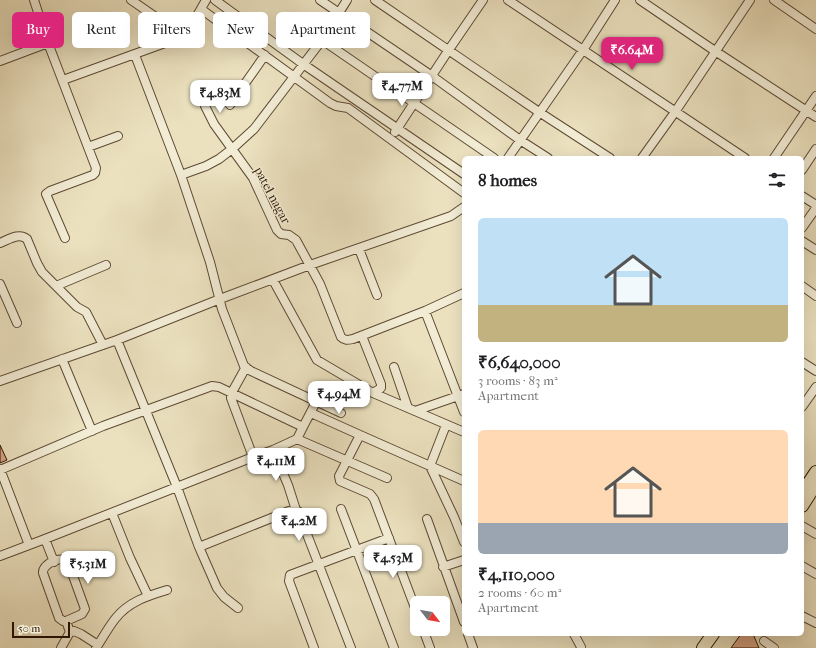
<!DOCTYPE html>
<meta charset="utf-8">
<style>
body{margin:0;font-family:"IM FELL French Canon",serif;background:#f2f2f2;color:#202124;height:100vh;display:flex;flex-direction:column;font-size:15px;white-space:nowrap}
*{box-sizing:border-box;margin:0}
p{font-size:13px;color:#757577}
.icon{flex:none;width:22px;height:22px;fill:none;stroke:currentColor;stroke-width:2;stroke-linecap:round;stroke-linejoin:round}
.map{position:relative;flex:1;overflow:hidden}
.details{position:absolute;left:462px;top:156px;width:342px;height:480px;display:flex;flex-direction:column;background:#fff;border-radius:6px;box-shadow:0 4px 16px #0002}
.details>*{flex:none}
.banner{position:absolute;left:12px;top:12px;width:380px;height:36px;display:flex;gap:8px}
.needle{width:26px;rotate:121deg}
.fabs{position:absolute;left:410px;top:596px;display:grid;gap:8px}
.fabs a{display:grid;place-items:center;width:40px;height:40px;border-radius:6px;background:#fff;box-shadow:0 4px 16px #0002;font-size:20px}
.scale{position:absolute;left:12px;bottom:10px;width:58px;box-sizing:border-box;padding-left:4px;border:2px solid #2e1804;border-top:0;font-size:11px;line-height:14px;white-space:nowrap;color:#2e1804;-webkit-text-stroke:3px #f2ecd5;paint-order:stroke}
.price{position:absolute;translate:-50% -34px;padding:0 9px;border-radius:8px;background:#fff;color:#222;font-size:13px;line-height:26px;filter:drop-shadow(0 1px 2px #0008)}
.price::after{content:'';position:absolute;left:50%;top:24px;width:12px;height:9px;margin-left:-6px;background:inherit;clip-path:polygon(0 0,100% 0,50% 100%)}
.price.on{background:#db2777;color:#fff}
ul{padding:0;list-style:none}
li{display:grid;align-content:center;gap:8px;height:212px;padding:0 16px}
li span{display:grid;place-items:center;height:124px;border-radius:6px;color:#555}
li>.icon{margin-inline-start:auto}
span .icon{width:72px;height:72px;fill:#fffc;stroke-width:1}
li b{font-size:17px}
h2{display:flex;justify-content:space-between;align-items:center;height:48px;padding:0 16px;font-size:17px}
.tag{padding:0 14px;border-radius:6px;background:#fff;box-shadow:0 4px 16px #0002;font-size:14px;line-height:36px}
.tag.on{background:#db2777;color:#fff}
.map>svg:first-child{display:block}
.building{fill:#d7a384;stroke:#2e1804}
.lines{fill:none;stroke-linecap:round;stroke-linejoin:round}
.minor-casing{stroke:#5d4a33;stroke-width:10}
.primary-casing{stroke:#2e1804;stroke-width:14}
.minor{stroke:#f2ecd5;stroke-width:8}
.primary{stroke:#ebe1bf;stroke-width:12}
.labels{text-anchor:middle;stroke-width:3;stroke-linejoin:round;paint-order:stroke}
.street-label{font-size:13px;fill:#2e1804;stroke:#f2ecd5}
</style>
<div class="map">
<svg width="816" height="648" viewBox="0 0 816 648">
<rect width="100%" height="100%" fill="#ebe1bf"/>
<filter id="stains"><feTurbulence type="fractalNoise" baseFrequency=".005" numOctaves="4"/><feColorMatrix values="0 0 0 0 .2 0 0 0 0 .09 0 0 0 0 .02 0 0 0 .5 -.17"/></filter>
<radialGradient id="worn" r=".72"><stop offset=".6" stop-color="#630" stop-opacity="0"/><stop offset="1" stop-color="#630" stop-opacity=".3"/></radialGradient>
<path class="building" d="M 0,445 L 7,460 L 0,463 Z
M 741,634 L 753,634 L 759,648 L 731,648 Z"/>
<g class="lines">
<g class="minor-casing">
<path id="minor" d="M 34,0 L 48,43
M 131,0 L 182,35
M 215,0 L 303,64 L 464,174
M 320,0 L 432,76 L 520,140 L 548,158
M 375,0 L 539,112 L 610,158
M 508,0 L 745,158
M 640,0 L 715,51 L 816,117
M 774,0 L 816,29
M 201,9 L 330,103 L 336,106 L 348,108 L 464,193
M 322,40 L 494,158
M 135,55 L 181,175 L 210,262 L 222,309 L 244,366 L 251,371 L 341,413
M 0,61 L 48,43 L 96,168 L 95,173 L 93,175 L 50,191 L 46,194 L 65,238
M 63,80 L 165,43 L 182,35 L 194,21 L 206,0
M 199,85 L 205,106 L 214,124 L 253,178 L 277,230 L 281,234 L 289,235 L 296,240 L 320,284 L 341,337 C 345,341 348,340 353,339 L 425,311 L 464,293
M 230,105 L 265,55
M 395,132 L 448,51 L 483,0
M 88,147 L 118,136
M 508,158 L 583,50 L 615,0
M 642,158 L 675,112 L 750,0
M 774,158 L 816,96
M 802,170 L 816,149
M 181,175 L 206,166 L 219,159 L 232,149 L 254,129 L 322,40 L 347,0
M 802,196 L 816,205
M 802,228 L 816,208
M 802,241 L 816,250
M 0,243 C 8,240 19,232 27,239 L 37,263 L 42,272 L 56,286 L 106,265
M 359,249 L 377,295
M 273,280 L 317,360 L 373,393 L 464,432
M 0,284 L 17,323
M 56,286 L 77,307 L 86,312 L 103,345
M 802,286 L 816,296
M 425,311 L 464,412
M 362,336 L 381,384 L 381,388 L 373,393
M 117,340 L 177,487 L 199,547 L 217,588 L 224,597 L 238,608
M 62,359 L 92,431
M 802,362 L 816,371
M 246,367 L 231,394 L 231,398 L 253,457
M 394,367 L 408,408
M 0,381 L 117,340 L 220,299 L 310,265 L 451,216 L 464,207
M 802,407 L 816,387
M 415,411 L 464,394
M 311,413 L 360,435
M 446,425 L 430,466 L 454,517 L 464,542
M 303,427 L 316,402
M 297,439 L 387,478
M 273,450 L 288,485 L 296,510
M 0,469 L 29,545
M 0,470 L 103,426 L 212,386 L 219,387 L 303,427 L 297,439 L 273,450 L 253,457 L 45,539 L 0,556
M 341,509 L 394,648
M 112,513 L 130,558 L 148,596
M 427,519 L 464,622
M 802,526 L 816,534
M 45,539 L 54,562
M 199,547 L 289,511 L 296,510 L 298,511 L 351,648
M 802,566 L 816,574
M 443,567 L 464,560
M 417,613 L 374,499 L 370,494 L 340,481 L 339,476 L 360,435 L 464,481
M 802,616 L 816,623
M 66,621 L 82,614 L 85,609 L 68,562 C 61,555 42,564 43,573 L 59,618 L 63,621 L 66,621 L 70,632
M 423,629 L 430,648
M 468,634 L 473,648
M 574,634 L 581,647
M 764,641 L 774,648
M 61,648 L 70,632 L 74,631 L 81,634 L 98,645
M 96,648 C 102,639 108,628 115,619 C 128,602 147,596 167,590
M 314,648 L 289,581 L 290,575 L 389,538"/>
</g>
<g class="primary-casing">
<path id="primary" d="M 804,490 L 816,472
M 802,506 L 816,484
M 703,648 L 713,634"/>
</g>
<use href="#minor" class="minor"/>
<use href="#primary" class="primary"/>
</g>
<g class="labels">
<g class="street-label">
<text transform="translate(273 195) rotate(62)" y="5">patel nagar</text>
</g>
</g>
<rect width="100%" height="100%" filter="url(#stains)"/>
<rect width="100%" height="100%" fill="url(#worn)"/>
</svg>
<div class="fabs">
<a><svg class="needle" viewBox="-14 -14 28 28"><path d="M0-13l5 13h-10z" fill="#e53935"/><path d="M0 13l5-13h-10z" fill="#757577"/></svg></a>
</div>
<div class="scale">50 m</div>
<b class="price on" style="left:632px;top:71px">₹6.64M</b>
<b class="price" style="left:402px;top:107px">₹4.77M</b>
<b class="price" style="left:220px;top:114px">₹4.83M</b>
<b class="price" style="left:339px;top:415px">₹4.94M</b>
<b class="price" style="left:276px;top:482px">₹4.11M</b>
<b class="price" style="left:299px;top:542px">₹4.2M</b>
<b class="price" style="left:393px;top:579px">₹4.53M</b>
<b class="price" style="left:88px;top:585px">₹5.31M</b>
<div class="banner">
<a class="tag on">Buy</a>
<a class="tag">Rent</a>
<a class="tag">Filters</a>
<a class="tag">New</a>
<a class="tag">Apartment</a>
</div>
<section class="details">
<h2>8 homes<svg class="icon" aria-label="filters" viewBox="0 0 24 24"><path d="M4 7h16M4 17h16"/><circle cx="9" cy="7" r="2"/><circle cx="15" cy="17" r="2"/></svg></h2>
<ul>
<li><span style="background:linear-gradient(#bfe0f5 70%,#c2b280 0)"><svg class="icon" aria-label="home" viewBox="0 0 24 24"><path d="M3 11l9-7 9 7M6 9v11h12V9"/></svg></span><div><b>₹6,640,000</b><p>3 rooms · 83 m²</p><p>Apartment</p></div></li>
<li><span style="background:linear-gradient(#ffd9b3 75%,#9aa5b1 0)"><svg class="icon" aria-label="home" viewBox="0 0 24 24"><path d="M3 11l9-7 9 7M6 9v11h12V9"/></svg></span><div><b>₹4,110,000</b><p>2 rooms · 60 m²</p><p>Apartment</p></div></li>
</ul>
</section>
</div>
